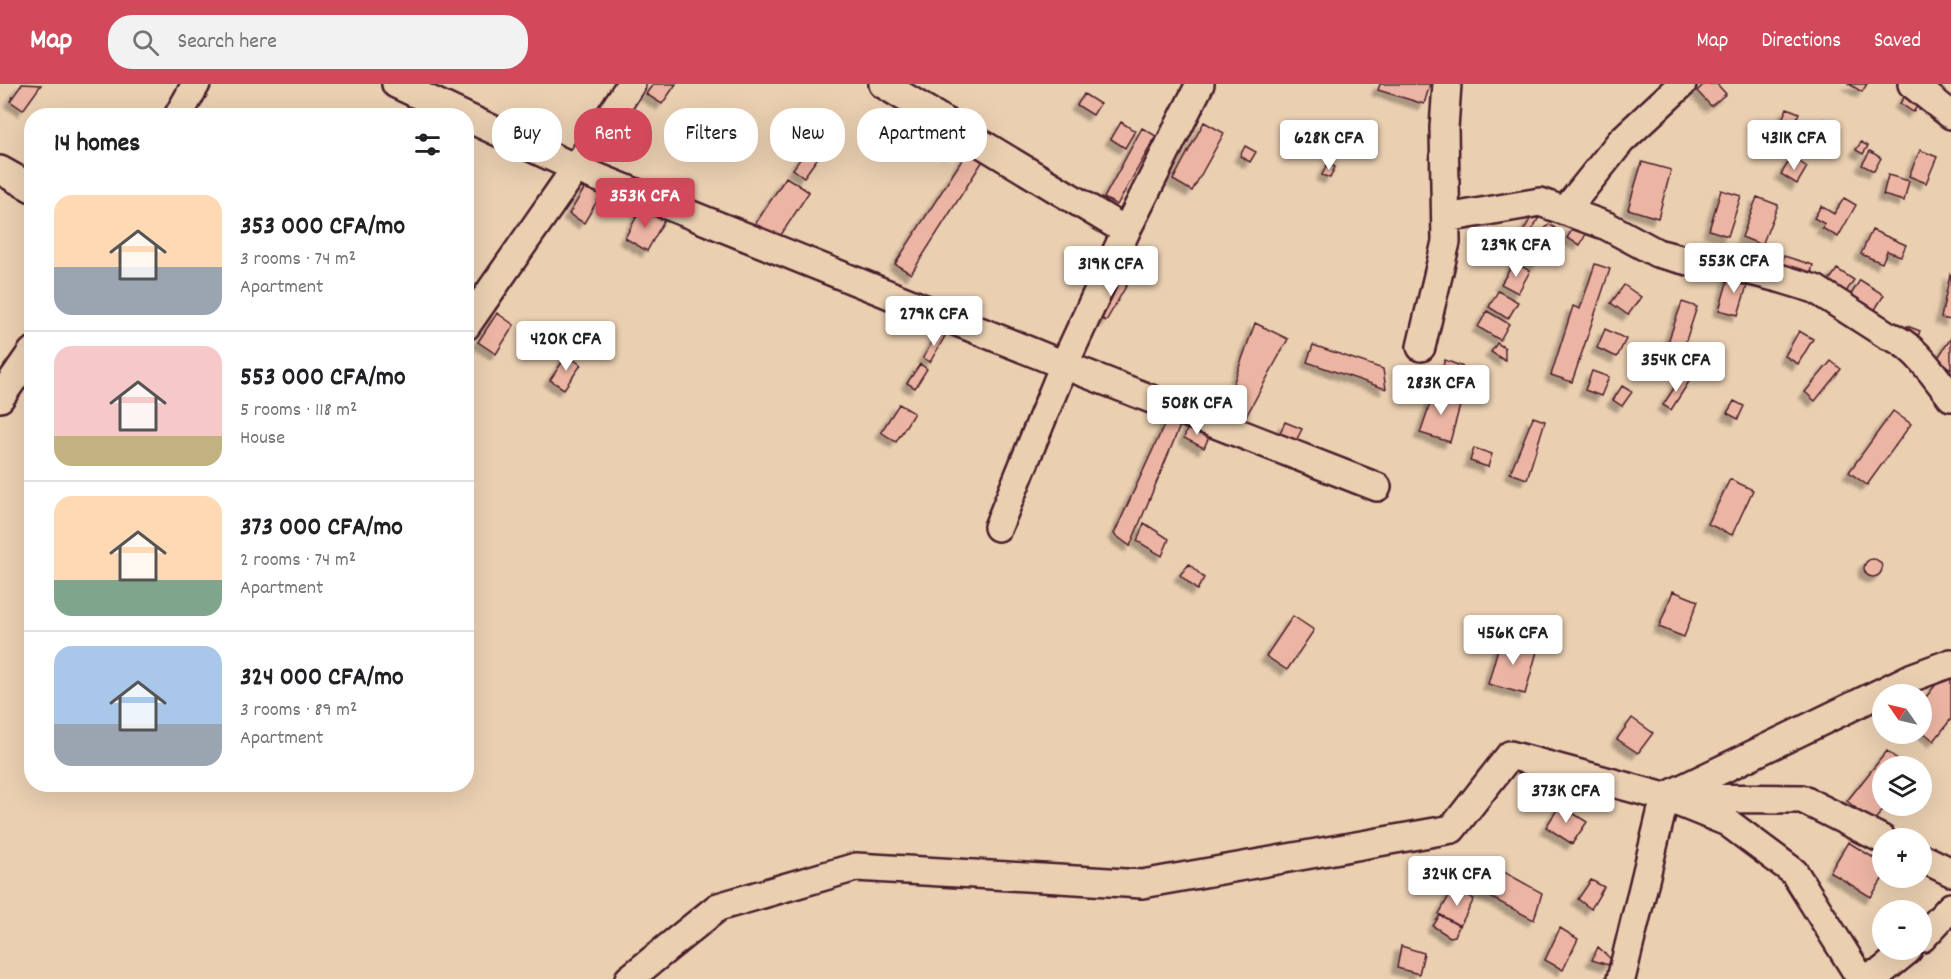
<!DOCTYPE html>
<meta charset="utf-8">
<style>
body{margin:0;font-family:Dekko,sans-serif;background:#f2f2f2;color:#202124;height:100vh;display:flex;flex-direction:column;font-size:22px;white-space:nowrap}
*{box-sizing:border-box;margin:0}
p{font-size:20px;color:#757577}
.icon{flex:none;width:33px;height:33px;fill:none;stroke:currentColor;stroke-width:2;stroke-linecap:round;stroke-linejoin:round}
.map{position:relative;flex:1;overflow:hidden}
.side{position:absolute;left:24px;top:24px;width:450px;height:684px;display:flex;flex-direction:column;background:#fff;border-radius:24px;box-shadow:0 6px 24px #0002}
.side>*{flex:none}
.top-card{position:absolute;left:492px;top:24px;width:570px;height:54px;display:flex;gap:12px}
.needle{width:39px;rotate:304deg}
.tools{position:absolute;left:1872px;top:600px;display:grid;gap:12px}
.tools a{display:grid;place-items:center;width:60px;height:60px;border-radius:50%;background:#fff;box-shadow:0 6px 24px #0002;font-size:30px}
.price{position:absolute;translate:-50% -51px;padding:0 14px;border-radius:6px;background:#fff;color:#222;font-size:20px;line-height:39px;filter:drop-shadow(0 2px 3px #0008)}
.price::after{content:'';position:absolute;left:50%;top:36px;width:18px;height:14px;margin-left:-9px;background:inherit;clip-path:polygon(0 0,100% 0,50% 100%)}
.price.current{background:#d1495b;color:#fff}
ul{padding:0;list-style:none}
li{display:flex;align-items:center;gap:18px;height:150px;padding:0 30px}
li+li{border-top:2px solid #e0e0e0}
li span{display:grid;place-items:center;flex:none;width:168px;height:120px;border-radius:18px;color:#555}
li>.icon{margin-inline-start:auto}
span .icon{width:72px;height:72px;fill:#fffc;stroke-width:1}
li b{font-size:26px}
h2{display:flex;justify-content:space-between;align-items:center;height:72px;padding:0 30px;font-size:26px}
.tag{padding:0 21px;border-radius:24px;background:#fff;box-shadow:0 6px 24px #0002;font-size:21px;line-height:54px}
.tag.current{background:#d1495b;color:#fff}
header{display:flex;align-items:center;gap:36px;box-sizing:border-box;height:84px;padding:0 30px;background:#d1495b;color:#fff}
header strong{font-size:28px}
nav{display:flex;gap:33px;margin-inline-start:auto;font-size:21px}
.search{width:420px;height:54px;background:#f2f2f2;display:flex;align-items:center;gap:15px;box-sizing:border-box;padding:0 21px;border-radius:24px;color:#757577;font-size:22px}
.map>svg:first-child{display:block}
.building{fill:#ecb5a3;stroke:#4a1f2b;stroke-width:1.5;filter:url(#shadow)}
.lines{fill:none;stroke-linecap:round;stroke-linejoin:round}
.minor-casing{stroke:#4a1f2b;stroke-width:32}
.minor{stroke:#eacfb1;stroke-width:27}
</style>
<header>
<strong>Map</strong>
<div class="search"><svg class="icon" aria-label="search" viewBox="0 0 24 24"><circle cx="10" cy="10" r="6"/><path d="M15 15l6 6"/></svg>Search here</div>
<nav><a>Map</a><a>Directions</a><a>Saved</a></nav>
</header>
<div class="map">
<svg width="1951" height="895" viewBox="0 0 1951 895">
<defs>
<filter id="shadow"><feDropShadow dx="-5.5" dy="5.5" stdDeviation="1.5" flood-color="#0004"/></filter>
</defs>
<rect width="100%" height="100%" fill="#eacfb1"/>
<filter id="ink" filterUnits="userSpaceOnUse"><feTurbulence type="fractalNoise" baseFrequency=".0167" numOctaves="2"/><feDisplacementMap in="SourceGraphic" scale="12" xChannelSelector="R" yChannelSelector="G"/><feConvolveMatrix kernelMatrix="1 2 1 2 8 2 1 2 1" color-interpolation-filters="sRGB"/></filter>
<g filter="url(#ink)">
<path class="building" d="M 22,0 L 41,1 L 23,26 L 10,17 Z
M 653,0 L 676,0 L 662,20 L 646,10 Z
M 1380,0 L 1430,0 L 1424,20 L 1378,6 Z
M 1704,0 L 1717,0 L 1726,10 L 1711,22 L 1697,7 Z
M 1849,0 L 1867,0 L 1862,8 Z
M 1907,9 L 1920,19 L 1913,28 L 1900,19 Z
M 1084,10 L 1100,20 L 1093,31 L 1077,21 Z
M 905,24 L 956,57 L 949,69 L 897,36 Z
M 1787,24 L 1799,29 L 1790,50 L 1778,45 Z
M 1825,35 L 1840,50 L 1822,69 L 1807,55 Z
M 1121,38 L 1135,47 L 1125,64 L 1111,55 Z
M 1204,38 L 1224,49 L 1192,107 L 1173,96 Z
M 1142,44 L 1156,52 L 1117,121 L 1104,114 Z
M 816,53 L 827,61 L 804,93 L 793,85 Z
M 1861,58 L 1868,62 L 1863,70 L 1856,66 Z
M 971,62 L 986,72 L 911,190 L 895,180 Z
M 1245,62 L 1256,68 L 1250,78 L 1240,72 Z
M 1920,66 L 1937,73 L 1926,99 L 1909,92 Z
M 1870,67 L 1881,74 L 1874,87 L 1862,81 Z
M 1792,73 L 1807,83 L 1797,100 L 1781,90 Z
M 1642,78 L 1671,86 L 1658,134 L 1628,125 Z
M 1328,79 L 1335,83 L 1330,94 L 1322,91 Z
M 1888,91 L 1909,97 L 1904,117 L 1883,111 Z
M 786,93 L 809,108 L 777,157 L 754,142 Z
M 590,95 L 605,104 L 584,139 L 569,130 Z
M 1721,106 L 1741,112 L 1728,152 L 1709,146 Z
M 1757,113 L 1778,121 L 1762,161 L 1742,153 Z
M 1844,114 L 1856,121 L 1838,153 L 1822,144 L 1825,140 L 1814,134 L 1821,122 L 1834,130 Z
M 642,123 L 665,135 L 647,167 L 625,154 Z
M 1532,132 L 1538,135 L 1530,150 L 1524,146 Z
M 1549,140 L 1555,144 L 1550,151 L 1543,147 Z
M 1575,141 L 1587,148 L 1580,161 L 1567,154 Z
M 1872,146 L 1906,161 L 1901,172 L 1887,167 L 1882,179 L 1861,170 Z
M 1525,154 L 1545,166 L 1537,181 L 1516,169 Z
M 1784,172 L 1813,181 L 1810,193 L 1780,184 Z
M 1514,178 L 1530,187 L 1518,209 L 1501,200 Z
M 1595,180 L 1610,185 L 1572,298 L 1551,291 L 1573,222 L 1580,225 Z
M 1837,185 L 1854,196 L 1844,211 L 1827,200 Z
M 1115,189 L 1129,197 L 1106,237 L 1092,229 Z
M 1730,189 L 1749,195 L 1738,231 L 1719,226 Z
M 1950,190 L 1951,191 L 1951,236 L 1941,234 Z
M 1860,196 L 1884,211 L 1871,232 L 1847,217 Z
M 1624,201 L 1641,213 L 1628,231 L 1611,219 Z
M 1498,207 L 1518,218 L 1508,235 L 1489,223 Z
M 1682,218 L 1697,223 L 1676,287 L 1660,281 Z
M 1487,227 L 1509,240 L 1500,256 L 1478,243 Z
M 497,229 L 514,241 L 496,270 L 478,258 Z
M 1255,239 L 1288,255 L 1243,338 L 1222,331 Z
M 1907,242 L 1920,247 L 1915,259 L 1902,253 Z
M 1605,245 L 1626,255 L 1617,273 L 1597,264 Z
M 1799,247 L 1813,255 L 1798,280 L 1785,272 Z
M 938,248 L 945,252 L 930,278 L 923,274 Z
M 1951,254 L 1951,285 L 1937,275 Z
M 1497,259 L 1505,264 L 1505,277 L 1491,268 Z
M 1313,261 L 1383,285 L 1386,305 L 1307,278 Z
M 567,271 L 581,281 L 564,305 L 550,296 Z
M 1445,276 L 1463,283 L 1457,307 L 1437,300 Z
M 1831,277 L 1841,285 L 1815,317 L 1805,308 Z
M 920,280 L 927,285 L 915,304 L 907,299 Z
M 1592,287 L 1609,293 L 1601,312 L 1585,306 Z
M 1682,292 L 1690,296 L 1671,326 L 1663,321 Z
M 1436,302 L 1461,318 L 1450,358 L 1420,349 Z
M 1622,302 L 1632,308 L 1622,322 L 1613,316 Z
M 1734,317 L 1744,322 L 1738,335 L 1727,329 Z
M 899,320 L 914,329 L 896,358 L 881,348 Z
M 1893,327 L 1911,340 L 1867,401 L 1849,388 Z
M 1533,333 L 1545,337 L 1527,395 L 1510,389 Z
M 1167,335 L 1182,337 L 1130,462 L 1114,450 Z
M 1285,338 L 1302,345 L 1294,361 L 1278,353 Z
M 1189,340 L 1211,348 L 1204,364 L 1184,354 Z
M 1474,364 L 1492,370 L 1488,383 L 1470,377 Z
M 1730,395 L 1753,406 L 1732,451 L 1708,440 Z
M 1144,439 L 1169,455 L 1162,472 L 1137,457 Z
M1864 484a9 9 0 1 1 18 0a9 9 0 1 1-18 0Z
M 1189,480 L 1204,494 L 1197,506 L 1180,491 Z
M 1673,507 L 1698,517 L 1684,553 L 1659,543 Z
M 1293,532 L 1314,546 L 1287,586 L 1266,572 Z
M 1501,554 L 1538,564 L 1525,610 L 1488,600 Z
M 1945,589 L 1951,594 L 1951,635 L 1934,657 L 1922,647 L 1922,618 Z
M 1632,634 L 1653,649 L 1638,669 L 1617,655 Z
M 1887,667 L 1906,682 L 1882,682 L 1882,722 L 1886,722 L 1873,738 L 1847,717 Z
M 1560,721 L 1587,738 L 1572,760 L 1546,743 Z
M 1848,758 L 1882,779 L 1883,794 L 1871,813 L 1830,788 Z
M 1481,775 L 1542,809 L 1534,836 L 1467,801 Z
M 1591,796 L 1604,803 L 1591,825 L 1578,815 Z
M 1454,803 L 1474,815 L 1460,842 L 1439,830 Z
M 1440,831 L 1459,842 L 1455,852 L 1450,853 L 1433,842 Z
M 1560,844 L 1578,855 L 1563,886 L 1545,876 Z
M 1401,862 L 1424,869 L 1419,890 L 1397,884 Z
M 1598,863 L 1612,876 L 1608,881 L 1592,876 Z"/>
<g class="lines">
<g class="minor-casing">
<path id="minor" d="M 396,0 L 464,32
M 883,0 L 1126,147
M 1912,0 L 1951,31
M 178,32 L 196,0
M 466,33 L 582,87 L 1064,281 L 1377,403
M 0,86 L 32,104
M 1565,127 L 1621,57 L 1682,0
M 1446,134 L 1540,118 L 1607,142 L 1657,169 L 1688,177 L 1711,177 L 1782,195 L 1815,205 L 1887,251 C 1915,260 1933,291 1951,313
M 466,242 L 576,84 L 631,0
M 1421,263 L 1446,158 L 1444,44 L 1447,0
M 0,314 L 32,268
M 998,443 L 1064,281 L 1126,147 L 1200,0
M 1665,713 L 1913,593 L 1951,579
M 1682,714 L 1802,715 L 1882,755
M 1922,774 L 1951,788
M 1922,854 L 1951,823
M 629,895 L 718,823 L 856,783 L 1142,800 L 1452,745 L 1510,671 L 1665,713 L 1727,738 L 1794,788 L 1861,895
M 1621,895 L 1665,713
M 1860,895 L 1881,888 L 1908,866"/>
</g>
<use href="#minor" class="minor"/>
</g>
</g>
</svg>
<div class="tools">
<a><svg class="needle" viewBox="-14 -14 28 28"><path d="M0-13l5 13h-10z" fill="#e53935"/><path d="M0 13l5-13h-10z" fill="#757577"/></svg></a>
<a><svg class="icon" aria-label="layers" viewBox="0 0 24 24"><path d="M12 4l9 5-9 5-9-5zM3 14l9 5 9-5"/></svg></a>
<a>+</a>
<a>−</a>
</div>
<b class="price" style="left:1329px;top:87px">628K CFA</b>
<b class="price" style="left:1794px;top:87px">431K CFA</b>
<b class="price current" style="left:645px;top:145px">353K CFA</b>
<b class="price" style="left:1516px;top:194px">239K CFA</b>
<b class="price" style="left:1734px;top:210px">553K CFA</b>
<b class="price" style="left:1111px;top:213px">319K CFA</b>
<b class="price" style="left:934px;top:263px">279K CFA</b>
<b class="price" style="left:566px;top:288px">420K CFA</b>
<b class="price" style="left:1676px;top:309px">354K CFA</b>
<b class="price" style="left:1441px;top:332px">283K CFA</b>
<b class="price" style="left:1197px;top:352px">508K CFA</b>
<b class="price" style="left:1513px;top:582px">456K CFA</b>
<b class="price" style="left:1566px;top:740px">373K CFA</b>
<b class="price" style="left:1457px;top:823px">324K CFA</b>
<div class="top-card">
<a class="tag">Buy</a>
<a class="tag current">Rent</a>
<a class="tag">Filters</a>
<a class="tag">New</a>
<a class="tag">Apartment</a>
</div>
<section class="side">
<h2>14 homes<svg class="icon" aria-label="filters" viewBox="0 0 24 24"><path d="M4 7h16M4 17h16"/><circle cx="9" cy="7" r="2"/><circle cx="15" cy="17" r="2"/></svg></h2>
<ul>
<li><span style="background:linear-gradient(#ffd9b3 60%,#9aa5b1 0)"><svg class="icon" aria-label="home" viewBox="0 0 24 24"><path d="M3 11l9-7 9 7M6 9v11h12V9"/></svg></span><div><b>353 000 CFA/mo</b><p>3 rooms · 74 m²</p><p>Apartment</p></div></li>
<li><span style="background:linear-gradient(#f6c9c9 75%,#c2b280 0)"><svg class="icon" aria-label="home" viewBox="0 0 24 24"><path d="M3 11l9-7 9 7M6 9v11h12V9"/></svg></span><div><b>553 000 CFA/mo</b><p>5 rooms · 118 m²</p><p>House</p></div></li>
<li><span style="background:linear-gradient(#ffd9b3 70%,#7fa58c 0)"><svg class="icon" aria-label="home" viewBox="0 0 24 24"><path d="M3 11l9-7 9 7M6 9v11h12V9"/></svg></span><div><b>373 000 CFA/mo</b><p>2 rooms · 74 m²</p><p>Apartment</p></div></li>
<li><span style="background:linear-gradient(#a9c7e8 65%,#9aa5b1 0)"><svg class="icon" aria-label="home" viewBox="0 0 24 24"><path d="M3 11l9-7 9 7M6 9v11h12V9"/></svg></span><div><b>324 000 CFA/mo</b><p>3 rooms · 89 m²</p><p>Apartment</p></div></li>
</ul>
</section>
</div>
